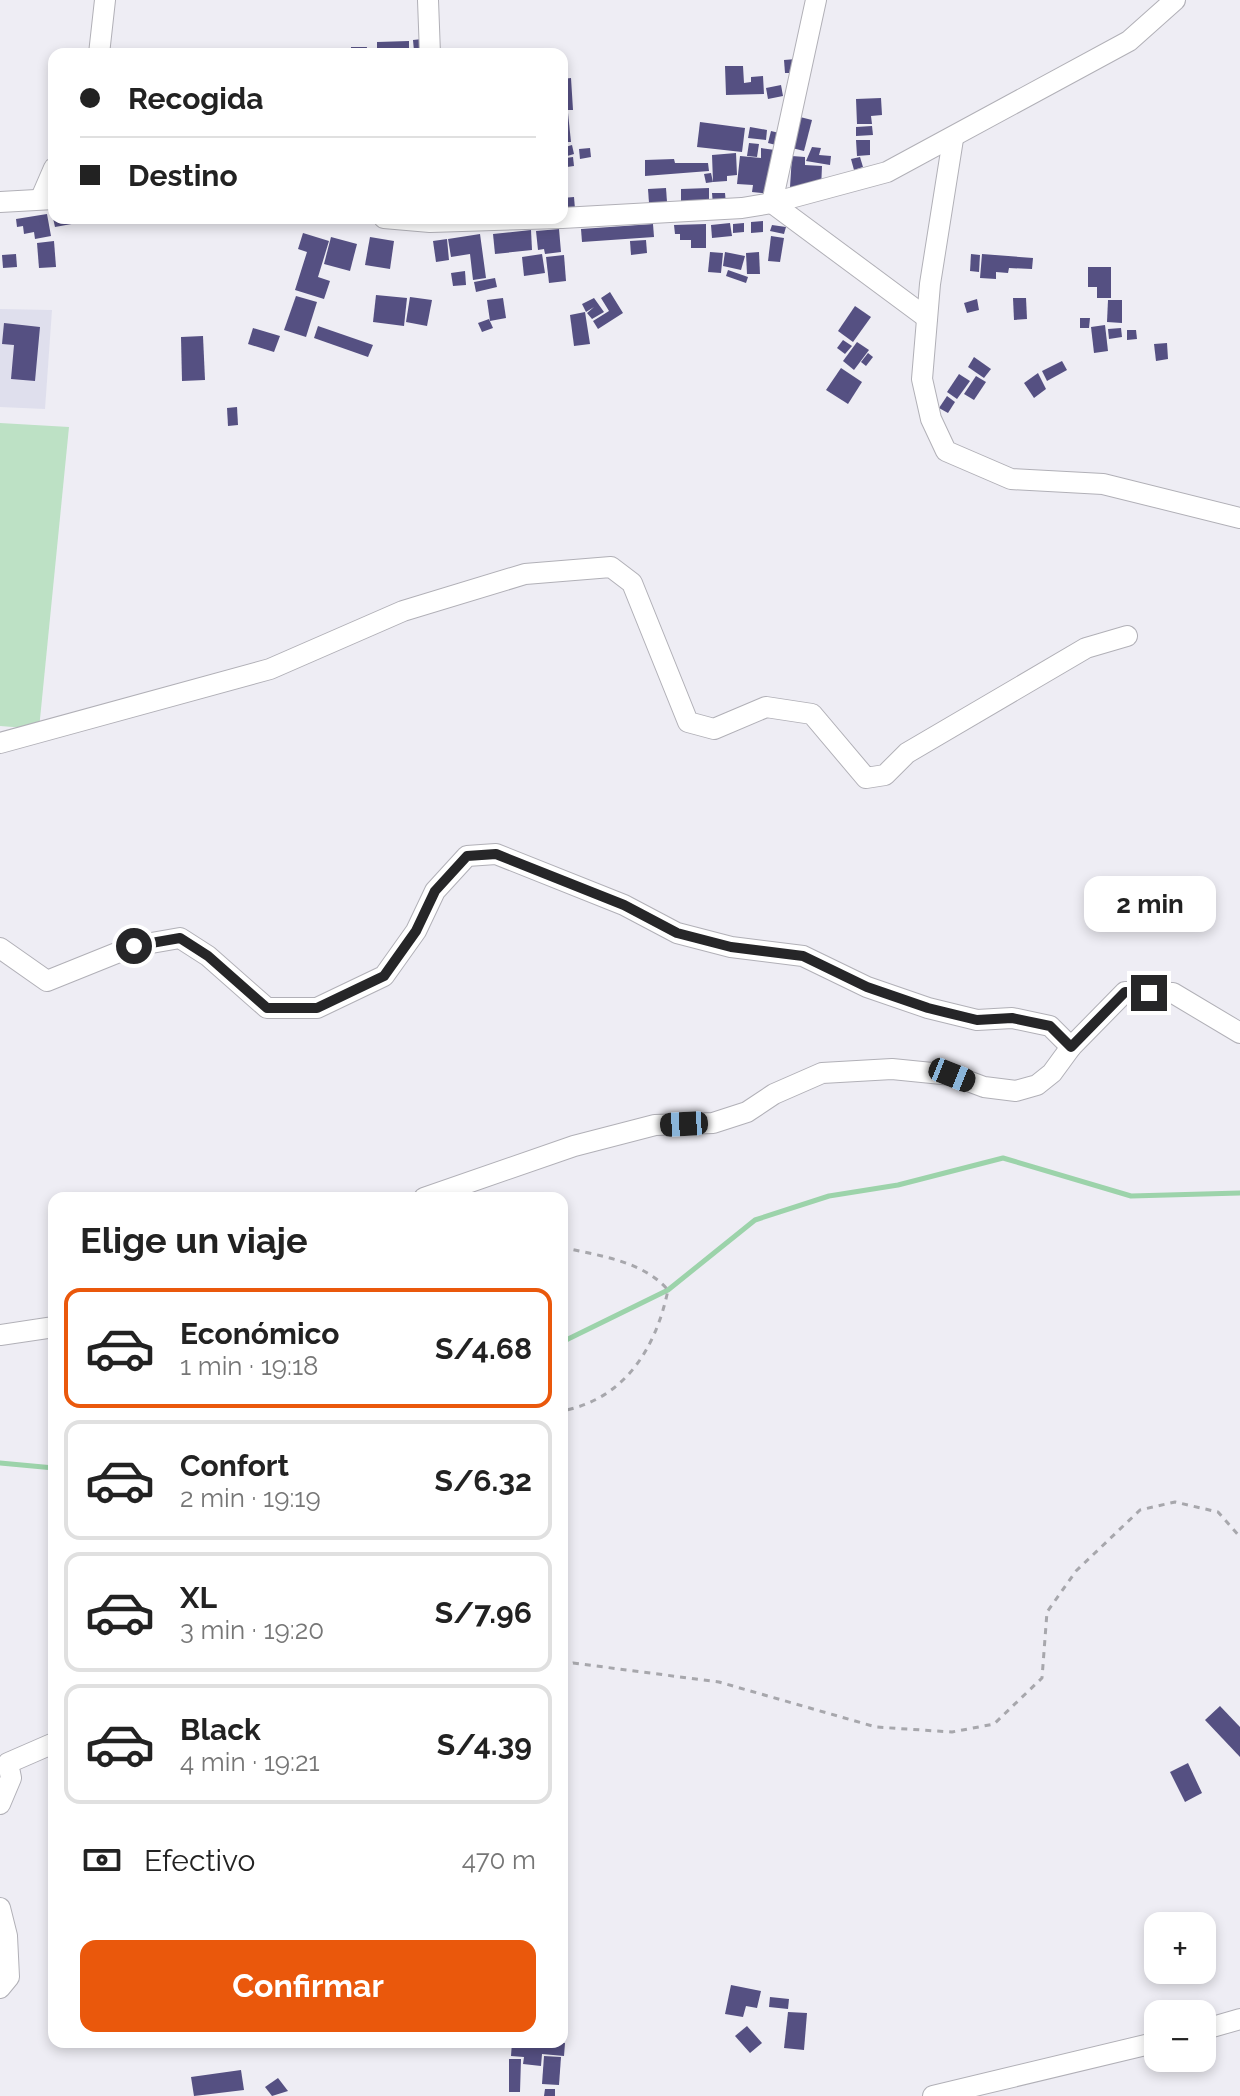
<!DOCTYPE html>
<html lang="es">
<head>
<meta charset="utf-8">
<style>
	:root { --surface:#fff; --page:#f2f2f2; --text:#222; --muted:#767676; --line:#e0e0e0; --accent:#ea580c }
	body { margin:0; font-family:Raleway,sans-serif; background:var(--page); color:var(--text); height:100vh; display:flex; flex-direction:column; font-size:30px; white-space:nowrap }
	* { box-sizing:border-box; margin:0 }
	p { font-size:26px; color:var(--muted) }
	.icon { flex:none; width:44px; height:44px; fill:none; stroke:currentColor; stroke-width:2; stroke-linecap:round; stroke-linejoin:round }
	.map { position:relative; flex:1; overflow:hidden }
	.sheet { position:absolute; left:48px; top:1192px; width:520px; height:856px; display:flex; flex-direction:column; background:var(--surface); border-radius:16px; box-shadow:0 4px 12px #0003 }
	.sheet>* { flex:none }
	.guide { position:absolute; left:48px; top:48px; width:520px; height:176px; border-radius:16px; box-shadow:0 4px 12px #0003; display:grid; align-content:center; height:176px; padding:0 32px; background:var(--surface) }
	.buttons { position:absolute; left:1144px; top:1912px; display:grid; gap:16px }
	.buttons a { display:grid; place-items:center; width:72px; height:72px; border-radius:16px; background:var(--surface); box-shadow:0 4px 12px #0003; font-size:40px }
	.end { position:absolute; width:36px; height:36px; margin:-18px; border:10px solid #262628; background:#fff; box-shadow:0 0 0 4px #fff }
	.from { border-radius:50% }
	.bubble { position:absolute; height:56px; border-radius:16px; background:var(--surface); box-shadow:0 4px 12px #0003; font-size:26px; font-weight:700; line-height:56px; text-align:center }
	.car { position:absolute; width:24px; height:48px; margin:-24px -12px; border-radius:10px; box-shadow:0 0 6px 2px #0007; background:linear-gradient(#222 24%,#8ab4d8 0 40%,#222 0 76%,#8ab4d8 0 86%,#222 0) }
	.guide b { display:flex; align-items:center; gap:28px; height:76px; font-size:30px }
	.guide b+b { border-top:2px solid var(--line) }
	.guide i { width:20px; height:20px; background:var(--text) }
	ul { padding:0; list-style:none }
	li { display:flex; align-items:center; gap:24px; height:120px; margin:0 16px 12px; padding:0 16px; border:4px solid var(--line); border-radius:16px }
	li div { flex:1 }
	li b { display:block; font-size:30px }
	li em { font-style:normal; font-weight:700 }
	li.active { border-color:var(--accent) }
	li>.icon { width:72px; height:72px; stroke-width:1.5 }
	h2 { padding:0 32px; font-size:36px; line-height:96px }
	.pay { display:flex; align-items:center; gap:20px; height:88px; padding:0 32px; font-size:30px }
	.pay p { margin-inline-start:auto }
	.button { display:flex; gap:16px; margin-top:auto; padding:16px 32px }
	.button a { flex:1; height:92px; border-radius:16px; background:var(--accent); color:#fff; font-size:32px; font-weight:700; line-height:92px; text-align:center }
	.map>svg:first-child { display:block }
</style>
</head>
<body>
<div class="map">
<svg width="1240" height="2096" viewBox="0 0 1240 2096">
	<rect width="100%" height="100%" fill="#eeedf4"/>
	<path fill="#dfdfed" d="M0 309 52 310 45 409 0 407Z"/>
	<path fill="#bde1c5" d="M0 423 69 427 39 729 0 726Z"/>
	<g fill="none" stroke-linecap="round" stroke-linejoin="round">
		<g stroke="#9cd3aa" stroke-width="5">
			<path d="M562 1342 668 1290 755 1220 829 1196 898 1185 1003 1158 1131 1196 1240 1193"/>
			<path d="M0 1463 54 1468"/>
		</g>
	</g>
	<g fill="#555082">
		<path d="M422 39 423 50 414 51 413 40Z"/>
		<path d="M409 41V54H377V42Z"/>
		<path d="M351 47H367L366 54H351Z"/>
		<path d="M796 59V73H785L784 60Z"/>
		<path d="M725 66H743L744 83 751 82V77L763 76 764 94 726 95Z"/>
		<path d="M571 78 573 110H565L562 79Z"/>
		<path d="M781 85 783 96 768 99 766 88Z"/>
		<path d="M881 98 882 115 871 116 872 124H857L856 99Z"/>
		<path d="M562 113H568L571 142H562Z"/>
		<path d="M796 116 812 120 804 151 788 147Z"/>
		<path d="M700 122 745 128 742 152 697 147Z"/>
		<path d="M872 126 873 135 856 136V127Z"/>
		<path d="M750 127 767 130 766 140 748 138Z"/>
		<path d="M771 131 779 133 776 145 768 143Z"/>
		<path d="M856 140H870V155L857 156Z"/>
		<path d="M749 143 759 144 757 157 747 156Z"/>
		<path d="M572 145 574 154 564 157 562 148Z"/>
		<path d="M812 147 821 148 819 155 831 156 830 165 806 161Z"/>
		<path d="M590 148 591 157 580 159 579 149Z"/>
		<path d="M761 148 775 150 770 194 752 192 753 185 737 184 740 156 761 158Z"/>
		<path d="M736 153 737 175 727 176V181L713 182 712 155Z"/>
		<path d="M792 156 805 157V165L822 166 821 189 790 187Z"/>
		<path d="M573 157 574 166 567 167 566 158Z"/>
		<path d="M860 157 863 167 854 170 851 159Z"/>
		<path d="M674 159 675 163H708L709 171 645 176V160Z"/>
		<path d="M711 173 713 182 706 183 704 174Z"/>
		<path d="M666 188 667 202 649 203 648 189Z"/>
		<path d="M709 188V202L681 203V189Z"/>
		<path d="M712 193H725L726 204 713 205Z"/>
		<path d="M574 197 575 209 563 210 562 198Z"/>
		<path d="M47 214 51 236 35 239 34 232 24 234 23 226 17 227 16 219Z"/>
		<path d="M53 218H76L77 223 55 227Z"/>
		<path d="M763 221V232L751 233V222Z"/>
		<path d="M730 223 732 236 712 238 711 225Z"/>
		<path d="M744 223V232L733 233V224Z"/>
		<path d="M653 224 654 237 582 242 581 229Z"/>
		<path d="M706 224V248H691V240H680V234H675L674 225Z"/>
		<path d="M772 225 786 227 784 234 770 231Z"/>
		<path d="M559 229 561 252 545 254 544 249 538 250 536 231Z"/>
		<path d="M531 230 532 250 495 254 493 234Z"/>
		<path d="M303 233 329 241 318 277 330 281 324 299 295 290 307 252 298 249Z"/>
		<path d="M480 234 486 278 473 280 470 254 451 257 448 239Z"/>
		<path d="M771 236 784 238 780 262 768 261Z"/>
		<path d="M331 237 357 244 350 271 324 264Z"/>
		<path d="M370 237 394 241 390 269 365 265Z"/>
		<path d="M447 239 449 260 436 262 433 241Z"/>
		<path d="M646 240 647 253 631 255 630 241Z"/>
		<path d="M54 241 56 267 39 268 37 243Z"/>
		<path d="M710 252 723 253 721 273 708 272Z"/>
		<path d="M725 252 745 256 741 270 723 266Z"/>
		<path d="M759 252 760 274H747L746 253Z"/>
		<path d="M16 254 17 267 3 268 2 255Z"/>
		<path d="M542 254 545 273 524 276 522 257Z"/>
		<path d="M971 254 980 255 979 272 970 271Z"/>
		<path d="M982 254 1033 258 1032 269 1009 268 1008 273 996 272V279L980 278Z"/>
		<path d="M564 255 566 281 549 283 546 257Z"/>
		<path d="M1088 267H1111V298H1097V287H1088Z"/>
		<path d="M728 270 748 277 746 283 726 276Z"/>
		<path d="M465 271 466 285 453 286 451 273Z"/>
		<path d="M495 278 497 287 476 292 474 282Z"/>
		<path d="M610 292 623 313 598 329 593 321 609 311 601 298Z"/>
		<path d="M376 295 407 298 404 326 373 322Z"/>
		<path d="M296 296 317 302 306 337 284 330Z"/>
		<path d="M410 297 432 300 427 326 406 322Z"/>
		<path d="M503 298 506 318 490 321 487 300Z"/>
		<path d="M594 298 604 312 592 319 587 313 594 307 586 312 582 304Z"/>
		<path d="M1013 298H1026L1027 319 1014 320Z"/>
		<path d="M977 299 979 310 967 313 964 303Z"/>
		<path d="M1108 300H1122V323L1107 322Z"/>
		<path d="M855 306 871 317 853 342 838 331Z"/>
		<path d="M585 312 590 344 574 346 570 315Z"/>
		<path d="M1080 318H1090L1089 328H1080Z"/>
		<path d="M489 319 493 328 482 332 478 323Z"/>
		<path d="M4 323 40 327 35 381 11 379 14 345 2 344Z"/>
		<path d="M1105 325 1108 351 1094 353 1091 327Z"/>
		<path d="M318 326 373 345 368 357 314 338Z"/>
		<path d="M253 328 280 336 274 352 248 344Z"/>
		<path d="M1121 328 1122 337 1109 339 1108 329Z"/>
		<path d="M1127 330H1136L1137 339 1127 340Z"/>
		<path d="M203 336 205 380 182 381 181 337Z"/>
		<path d="M843 340 852 346 845 354 837 348Z"/>
		<path d="M857 342 869 350 854 370 843 361Z"/>
		<path d="M1167 343 1168 359 1156 361 1154 344Z"/>
		<path d="M868 353 873 357 866 366 861 362Z"/>
		<path d="M974 357 991 369 984 378 968 367Z"/>
		<path d="M1062 361 1067 370 1047 381 1042 371Z"/>
		<path d="M841 368 862 382 848 404 826 390Z"/>
		<path d="M1038 373 1046 389 1034 398 1024 383Z"/>
		<path d="M959 374 970 381 957 399 947 392Z"/>
		<path d="M976 376 986 382 974 400 964 394Z"/>
		<path d="M947 396 955 402 948 413 939 408Z"/>
		<path d="M237 407 238 425 228 426 227 408Z"/>
		<path d="M1220 1706 1240 1727V1757L1205 1720Z"/>
		<path d="M1188 1763 1202 1793 1185 1802 1170 1772Z"/>
		<path d="M731 1985 761 1991 757 2008 746 2006 743 2017 725 2014Z"/>
		<path d="M770 1997 789 1999 788 2009 769 2007Z"/>
		<path d="M788 2012 807 2013 804 2050 784 2048Z"/>
		<path d="M747 2026 762 2043 750 2053 735 2036Z"/>
		<path d="M512 2042 565 2043 564 2056 542 2054 541 2066 523 2064 524 2057 511 2056Z"/>
		<path d="M544 2056 561 2057 559 2085 542 2084Z"/>
		<path d="M509 2059H521L520 2092H509Z"/>
		<path d="M241 2070 244 2090 194 2096 191 2077Z"/>
		<path d="M278 2078 288 2091 272 2096 265 2087Z"/>
		<path d="M545 2089H555V2096H544Z"/>
	</g>
	<g fill="none" stroke-linecap="round" stroke-linejoin="round">
		<g stroke="#b1b0b7" stroke-width="22">
			<g id="minor">
				<path d="M428 0 430 54"/>
				<path d="M816 0 772 203 927 318"/>
				<path d="M99 54 105 0"/>
				<path d="M953 139 930 284 922 379 931 419 946 451 1011 479 1103 484 1240 518"/>
				<path d="M41 198 54 168"/>
				<path d="M0 202 54 199"/>
				<path d="M384 218 430 222 560 218"/>
				<path d="M562 218 742 208 772 203 887 172 1129 41 1175 0"/>
				<path d="M0 743 270 669 403 611 525 574 611 567 632 583 688 722 714 729 766 707 812 714 866 778 885 775 907 753 1086 648 1127 636"/>
				<path d="M0 948 47 981 134 946 180 938 208 956 267 1008H317L384 976 416 931 435 891 467 856 496 854 624 905 677 933 731 947 803 956 867 987 928 1008 977 1020 1012 1018 1050 1026 1071 1047 1052 1073 1037 1085 1016 1091 984 1087 952 1075 892 1069 822 1073 774 1094 747 1112 713 1123 655 1125 574 1146 424 1198"/>
				<path d="M1071 1047 1125 992 1173 993 1240 1033"/>
				<path d="M0 1335 54 1327"/>
				<path d="M0 1804 11 1778 8 1763 54 1743"/>
				<path d="M0 1908 7 1936 9 1977 0 1988"/>
				<path d="M1202 2030 1240 2019"/>
				<path d="M933 2096 1158 2042"/>
			</g>
		</g>
		<g stroke="#a7a7ac" stroke-width="3" stroke-dasharray="6 6" stroke-linecap="butt">
			<path d="M562 1247C598 1256 642 1260 668 1290 656 1348 625 1399 562 1411"/>
			<path d="M562 1668 573 1663 719 1682 876 1727 952 1732 994 1724 1042 1678 1047 1612 1076 1571 1140 1510 1175 1502 1218 1512 1240 1537"/>
		</g>
		<use href="#minor" stroke="#fff" stroke-width="20"/>
	</g>
	<g fill="none" stroke-linecap="round" stroke-linejoin="round">
		<path stroke="#262628" stroke-width="10" d="M134 946 180 938 208 956 267 1008H317L384 976 416 931 435 891 467 856 496 854 624 905 677 933 731 947 803 956 867 987 928 1008 977 1020 1012 1018 1050 1026 1071 1047 1125 992 1149 993"/>
	</g>
</svg>
<div class="buttons">
<a>+</a>
<a>−</a>
</div>
<i class="end from" style="left:134px;top:946px"></i>
<i class="end" style="left:1149px;top:993px"></i>
<div class="bubble" style="left:1084px;top:876px;width:132px">2 min</div>
<i class="car" style="left:952px;top:1075px;rotate:112deg"></i>
<i class="car" style="left:684px;top:1124px;rotate:267deg"></i>
<div class="guide">
<b><i class="from"></i>Recogida</b>
<b><i></i>Destino</b>
</div>
<section class="sheet">
<h2>Elige un viaje</h2>
<ul>
<li class="active"><svg class="icon" aria-label="car" viewBox="0 0 24 24"><path d="M5 17H2v-5l4-1 3-4h7l3 4 3 1v5h-3M9 17h6M6 11h13"/><circle cx="7" cy="17" r="2"/><circle cx="17" cy="17" r="2"/></svg><div><b>Económico</b><p>1 min · 19:18</p></div><em>S/4.68</em></li>
<li><svg class="icon" aria-label="car" viewBox="0 0 24 24"><path d="M5 17H2v-5l4-1 3-4h7l3 4 3 1v5h-3M9 17h6M6 11h13"/><circle cx="7" cy="17" r="2"/><circle cx="17" cy="17" r="2"/></svg><div><b>Confort</b><p>2 min · 19:19</p></div><em>S/6.32</em></li>
<li><svg class="icon" aria-label="car" viewBox="0 0 24 24"><path d="M5 17H2v-5l4-1 3-4h7l3 4 3 1v5h-3M9 17h6M6 11h13"/><circle cx="7" cy="17" r="2"/><circle cx="17" cy="17" r="2"/></svg><div><b>XL</b><p>3 min · 19:20</p></div><em>S/7.96</em></li>
<li><svg class="icon" aria-label="car" viewBox="0 0 24 24"><path d="M5 17H2v-5l4-1 3-4h7l3 4 3 1v5h-3M9 17h6M6 11h13"/><circle cx="7" cy="17" r="2"/><circle cx="17" cy="17" r="2"/></svg><div><b>Black</b><p>4 min · 19:21</p></div><em>S/4.39</em></li>
</ul>
<div class="pay"><svg class="icon" aria-label="cash" viewBox="0 0 24 24"><path d="M3 7h18v10H3z"/><circle cx="12" cy="12" r="2"/></svg>Efectivo<p>470 m</p></div>
<div class="button"><a>Confirmar</a></div>
</section>
</div>
</body>
</html>
